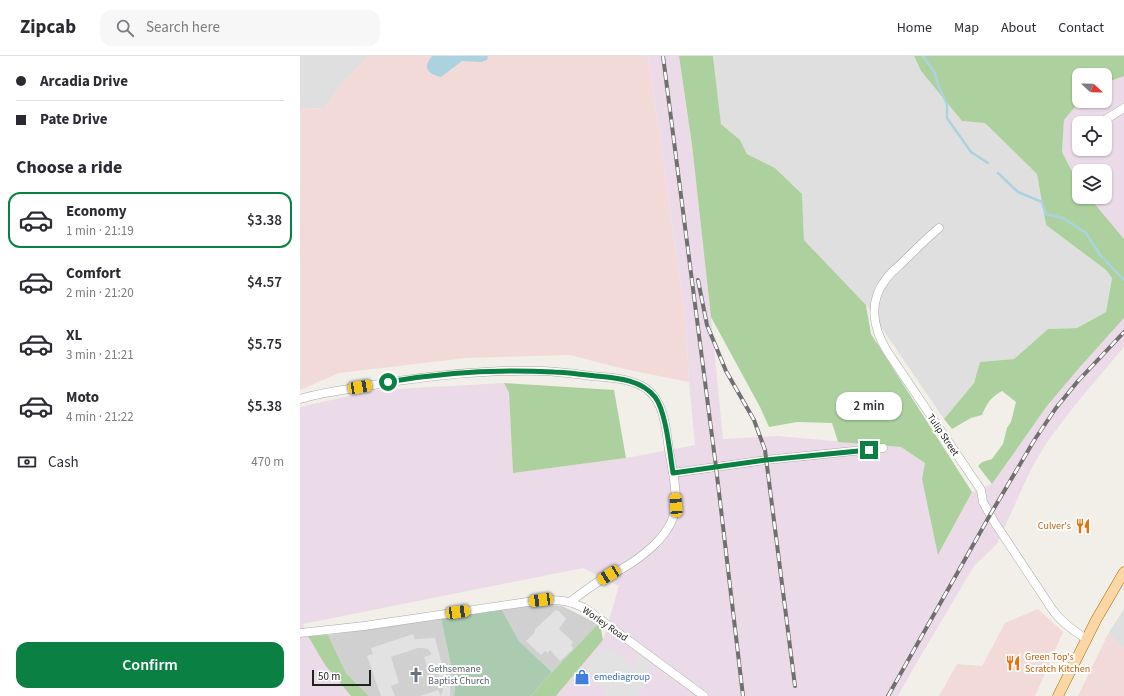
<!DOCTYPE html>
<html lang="en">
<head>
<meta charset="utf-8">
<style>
	:root { --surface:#fff; --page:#f7f7f7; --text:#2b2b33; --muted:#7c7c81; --line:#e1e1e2; --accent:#0b8043 }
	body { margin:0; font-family:"Source Sans 3",sans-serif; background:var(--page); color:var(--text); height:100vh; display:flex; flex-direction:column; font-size:15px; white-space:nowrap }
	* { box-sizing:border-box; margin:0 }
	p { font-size:13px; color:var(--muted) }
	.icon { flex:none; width:22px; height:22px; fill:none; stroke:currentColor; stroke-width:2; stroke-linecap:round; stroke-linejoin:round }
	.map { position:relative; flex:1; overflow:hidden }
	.drawer { display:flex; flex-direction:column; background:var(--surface); width:300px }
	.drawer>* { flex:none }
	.top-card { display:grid; align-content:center; height:88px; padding:0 16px; background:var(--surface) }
	.needle { width:26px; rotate:112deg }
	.buttons { position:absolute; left:772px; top:12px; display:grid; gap:8px }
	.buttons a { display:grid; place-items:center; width:40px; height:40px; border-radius:8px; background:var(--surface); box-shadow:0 1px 3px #0004; font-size:20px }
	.scale { position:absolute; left:12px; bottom:10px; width:59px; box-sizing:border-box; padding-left:4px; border:2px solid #222; border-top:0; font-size:11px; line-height:14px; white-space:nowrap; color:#222; -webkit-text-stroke:3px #fff; paint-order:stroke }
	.end { position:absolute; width:18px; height:18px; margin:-9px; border:5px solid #0b8043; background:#fff; box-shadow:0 0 0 2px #fff }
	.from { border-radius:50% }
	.bubble { position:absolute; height:28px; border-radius:12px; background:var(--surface); box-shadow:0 1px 3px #0004; font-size:13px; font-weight:600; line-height:28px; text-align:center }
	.car { position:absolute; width:12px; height:24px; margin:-12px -6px; border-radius:5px; box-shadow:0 0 3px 1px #0007; background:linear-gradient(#f5c518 24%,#345 0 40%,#f5c518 0 76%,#345 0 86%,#f5c518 0) }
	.top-card b { display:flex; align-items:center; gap:14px; height:38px; font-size:15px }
	.top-card b+b { border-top:1px solid var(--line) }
	.top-card i { width:10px; height:10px; background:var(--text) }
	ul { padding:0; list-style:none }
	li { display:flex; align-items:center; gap:12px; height:56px; margin:0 8px 6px; padding:0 8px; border:2px solid transparent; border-radius:12px }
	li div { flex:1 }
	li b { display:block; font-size:15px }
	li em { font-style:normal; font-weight:600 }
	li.on { border-color:var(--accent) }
	li>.icon { width:36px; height:36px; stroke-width:1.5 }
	h2 { padding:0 16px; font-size:18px; line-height:48px }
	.pay { display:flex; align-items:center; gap:10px; height:44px; padding:0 16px; font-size:15px }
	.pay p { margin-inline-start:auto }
	.button { display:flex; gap:8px; margin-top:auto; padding:8px 16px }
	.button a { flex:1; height:46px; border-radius:12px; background:var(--accent); color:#fff; font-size:16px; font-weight:600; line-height:46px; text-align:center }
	header { display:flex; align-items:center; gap:24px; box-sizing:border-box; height:56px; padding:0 20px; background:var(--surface); border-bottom:1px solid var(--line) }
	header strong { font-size:19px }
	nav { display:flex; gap:22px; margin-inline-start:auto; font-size:14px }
	.search { width:280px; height:36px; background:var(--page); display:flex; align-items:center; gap:10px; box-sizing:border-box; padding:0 14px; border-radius:12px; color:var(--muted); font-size:15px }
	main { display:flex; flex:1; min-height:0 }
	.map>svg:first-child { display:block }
</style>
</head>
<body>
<header>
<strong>Zipcab</strong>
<div class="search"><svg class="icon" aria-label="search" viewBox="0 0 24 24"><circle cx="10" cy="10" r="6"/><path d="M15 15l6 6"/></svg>Search here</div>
<nav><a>Home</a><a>Map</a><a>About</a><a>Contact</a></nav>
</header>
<main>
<section class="drawer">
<div class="top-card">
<b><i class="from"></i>Arcadia Drive</b>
<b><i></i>Pate Drive</b>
</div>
<h2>Choose a ride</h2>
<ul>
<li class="on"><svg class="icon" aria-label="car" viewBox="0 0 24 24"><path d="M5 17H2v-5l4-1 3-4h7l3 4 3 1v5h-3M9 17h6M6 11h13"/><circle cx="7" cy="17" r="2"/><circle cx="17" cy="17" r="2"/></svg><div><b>Economy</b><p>1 min · 21:19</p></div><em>$3.38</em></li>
<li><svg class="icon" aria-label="car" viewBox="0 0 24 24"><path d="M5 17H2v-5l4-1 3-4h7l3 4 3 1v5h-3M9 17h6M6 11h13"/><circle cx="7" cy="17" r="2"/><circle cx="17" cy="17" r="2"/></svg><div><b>Comfort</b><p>2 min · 21:20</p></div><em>$4.57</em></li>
<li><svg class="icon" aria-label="car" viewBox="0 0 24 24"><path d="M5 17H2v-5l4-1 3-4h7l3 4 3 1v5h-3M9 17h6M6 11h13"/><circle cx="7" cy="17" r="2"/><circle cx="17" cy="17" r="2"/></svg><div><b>XL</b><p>3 min · 21:21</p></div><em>$5.75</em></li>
<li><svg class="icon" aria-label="car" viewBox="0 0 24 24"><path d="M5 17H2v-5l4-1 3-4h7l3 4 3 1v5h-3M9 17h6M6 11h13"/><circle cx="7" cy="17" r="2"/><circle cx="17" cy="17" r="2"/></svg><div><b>Moto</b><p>4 min · 21:22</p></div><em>$5.38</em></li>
</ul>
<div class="pay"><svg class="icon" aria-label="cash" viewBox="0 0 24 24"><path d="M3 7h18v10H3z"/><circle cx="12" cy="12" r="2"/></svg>Cash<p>470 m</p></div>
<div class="button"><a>Confirm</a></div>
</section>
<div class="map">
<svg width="824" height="640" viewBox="0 0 824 640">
	<rect width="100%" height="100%" fill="#f2efe9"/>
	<g fill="#e0dfdf">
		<path d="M0 0H68L36 35 25 52 0 53Z"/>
		<path d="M413 0H614L621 15 662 65 685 66 737 118 746 169 806 214 812 222 806 256 777 272 748 273 714 303 681 306 674 327 644 363 566 249 504 184 502 138 475 112 447 98 440 84 421 68Z"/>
		<path d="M824 553V592L808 578Z"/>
	</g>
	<g fill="#f2dad9">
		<path d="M68 0H348L366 122 386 270 389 326 324 313 270 299 166 302 39 317 0 334V53L25 52 36 35Z"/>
		<path d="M738 553 763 576 735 640H639L657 608 682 610 705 567Z"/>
		<path d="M808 578 824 592V640H778Z"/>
	</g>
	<g fill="#ebdbe8" fill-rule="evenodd">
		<path d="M348 0H379L392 89 411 261 423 383 478 380 601 391 626 407 622 423 639 498 672 436 692 428 747 350 780 311 824 262V291L775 349 747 386 731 413 697 488 674 510 613 613 598 640H256L303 584 319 530 283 512 3 568 8 580 25 609 51 640H0V351L76 334 204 327 209 337 213 417 326 402 395 389 389 326 386 270 366 122Z"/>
		<path d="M824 20V183L789 141H805V115H779V129L762 96 764 64 780 45H805V27ZM779 67H805V93H779Z"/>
	</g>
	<g fill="#d0d0d0">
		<path d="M246 548 262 550 298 568 252 616 219 585 202 554Z"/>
		<path d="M141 563 155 628 154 640H69L46 617 28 579Z"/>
	</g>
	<g fill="#add19e">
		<path d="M379 0H413L421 68 440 84 447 98 475 112 502 138 504 184 566 249 571 278 672 436 638 499 622 423 625 407 601 391 538 386 532 367 497 366 469 371 460 351 411 261 392 89Z"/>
		<path d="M614 0H824V20L805 27V19H779L780 45 764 64 762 96 779 129V141H789L824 183V262L780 311 747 350 692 428 678 410 682 406 692 403 703 388 707 372 711 366 716 346 702 335C690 342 688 346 682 359L671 362 652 373 644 363 674 327 680 306 714 303 748 273 777 272 806 256 812 222 806 214 746 169 737 118 685 67 662 65 621 15Z"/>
		<path d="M204 327 314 334 326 402 213 417 209 337Z"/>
		<path d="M298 568 301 573 303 584 256 640H231L252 616Z"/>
		<path d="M28 579 46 617 69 640H51L25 609 8 580Z"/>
	</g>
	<path fill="#aacbaf" d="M202 554 219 585 252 616 231 640H154L155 628 141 563Z"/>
	<g fill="#e2e2e2">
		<path d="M256 554 259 555 266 563 259 573 273 586 271 589 273 592 272 594 260 605 250 594 248 597 245 595 241 599 226 585 235 576V573Z"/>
		<path d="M113 578 115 583H117L135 582 142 609 150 631V640H120L138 634 141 640 143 634 137 615 130 618 124 601 131 599V597L128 593 123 592H118L91 601 99 627 91 630 95 640H81L67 600 73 598 71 592Z"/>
		<path d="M306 592 310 593 327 606V608L332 612 334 613 338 606 337 599 333 594 352 608 350 611 340 639 339 637 337 638 336 640H302L308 634 285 612 300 594Z"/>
	</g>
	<path fill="#aad3df" d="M132 0H188L187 4 181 6 162 5 141 21C128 18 122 12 132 0Z"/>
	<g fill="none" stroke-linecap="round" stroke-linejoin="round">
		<g stroke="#aad3df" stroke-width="2.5">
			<path d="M623 0 635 17 638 29 647 48V62L671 96 688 107"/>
			<path d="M698 117 718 136 742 146 746 158 763 162 786 177 800 199 824 224"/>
		</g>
		<g stroke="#a9a9a9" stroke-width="9">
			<g id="minor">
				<path d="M800 67 824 52"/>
				<path d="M639 172C627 182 616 193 605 204 599 210 591 216 586 223 568 246 573 272 587 295L681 434 683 446 693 464 752 553C761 566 773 574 786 583"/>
				<path d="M0 343C22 336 45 334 67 330 112 322 156 317 201 315 219 315 238 314 257 316 268 317 280 318 291 320 310 322 333 322 348 334 365 348 366 374 369 394 372 411 378 437 375 453 372 479 341 502 320 514 316 516 312 517 309 519 295 527 283 536 270 546"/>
				<path d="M373 417 466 404 583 392"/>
				<path d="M0 577 64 570 241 544C260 544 269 544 286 553L404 640"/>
			</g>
		</g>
		<g stroke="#a06b00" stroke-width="11">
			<path id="major" d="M758 640 796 564 824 516"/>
		</g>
		<use href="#minor" stroke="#fff" stroke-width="8"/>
		<use href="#major" stroke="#fcd6a4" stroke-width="10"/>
		<g stroke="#707070" stroke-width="4">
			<g id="rail">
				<path d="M363 0 416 411 443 640"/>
				<path d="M398 224 407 269 426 315 454 364 465 394 495 630"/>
				<path d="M588 640 690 459 735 383 756 352 778 325 824 276"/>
			</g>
		</g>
		<use href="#rail" stroke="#fff" stroke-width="2.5" stroke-dasharray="8" stroke-linecap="butt"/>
	</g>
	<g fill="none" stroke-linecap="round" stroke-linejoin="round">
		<path stroke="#0b8043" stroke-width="5" d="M88 326C143 316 199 313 254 316 265 316 276 318 287 319 310 322 339 321 355 341 366 355 370 398 373 417L466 404 569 394"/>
	</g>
	<defs>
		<g id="restaurant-bare" transform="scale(1.2)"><path d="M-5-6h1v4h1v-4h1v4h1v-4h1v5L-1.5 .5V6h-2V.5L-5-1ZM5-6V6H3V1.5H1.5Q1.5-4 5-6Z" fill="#e8710a" stroke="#fff" stroke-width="2.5" paint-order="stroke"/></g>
		<g id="church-bare" transform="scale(1.2)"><path d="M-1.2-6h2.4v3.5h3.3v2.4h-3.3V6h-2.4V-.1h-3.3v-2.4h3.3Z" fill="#6b7280" stroke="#fff" stroke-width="2.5" paint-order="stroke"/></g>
		<g id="shop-bare" transform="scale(1.2)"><path d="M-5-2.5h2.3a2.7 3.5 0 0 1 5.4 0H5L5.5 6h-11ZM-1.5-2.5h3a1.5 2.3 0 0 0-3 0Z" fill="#3f7fe0" stroke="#fff" stroke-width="2.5" paint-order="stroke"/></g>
	</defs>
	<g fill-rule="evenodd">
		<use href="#restaurant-bare" x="783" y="470"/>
		<use href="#restaurant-bare" x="713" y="607"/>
		<use href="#church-bare" x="116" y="619"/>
		<use href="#shop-bare" x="282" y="621"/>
	</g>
	<g text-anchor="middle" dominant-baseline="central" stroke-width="4" stroke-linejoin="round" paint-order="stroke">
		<g font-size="10" fill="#222" stroke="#fff">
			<text transform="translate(643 379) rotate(56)">Tulip Street</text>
			<text transform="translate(305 568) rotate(35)">Worley Road</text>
		</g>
		<g font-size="10" fill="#c56008" stroke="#fff" text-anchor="end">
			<text x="771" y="470">Culver's</text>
			<text x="725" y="601" text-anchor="start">Green Top's<tspan x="725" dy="12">Scratch Kitchen</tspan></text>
		</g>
		<g font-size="10" fill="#5b616d" stroke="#fff" text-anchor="start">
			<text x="128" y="613">Gethsemane<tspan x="128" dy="12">Baptist Church</tspan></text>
		</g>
		<g font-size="10" fill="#366cbe" stroke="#fff" text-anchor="start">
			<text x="294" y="621">emediagroup</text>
		</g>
	</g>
</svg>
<div class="buttons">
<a><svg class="needle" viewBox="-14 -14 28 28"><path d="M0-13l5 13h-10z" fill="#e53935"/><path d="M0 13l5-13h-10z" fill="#7c7c81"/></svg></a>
<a><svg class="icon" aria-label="locate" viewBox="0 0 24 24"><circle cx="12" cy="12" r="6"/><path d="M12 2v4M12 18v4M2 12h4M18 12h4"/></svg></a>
<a><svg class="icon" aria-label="layers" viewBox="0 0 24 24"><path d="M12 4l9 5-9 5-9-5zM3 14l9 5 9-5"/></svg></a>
</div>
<div class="scale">50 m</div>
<i class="end from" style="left:88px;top:326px"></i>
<i class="end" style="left:569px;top:394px"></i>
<div class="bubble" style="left:536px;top:336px;width:66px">2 min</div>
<i class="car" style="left:60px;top:331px;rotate:80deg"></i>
<i class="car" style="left:376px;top:449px;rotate:356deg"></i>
<i class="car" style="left:309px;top:519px;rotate:238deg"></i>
<i class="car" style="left:241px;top:544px;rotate:262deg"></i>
<i class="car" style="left:158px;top:556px;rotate:82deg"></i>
</div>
</main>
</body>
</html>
